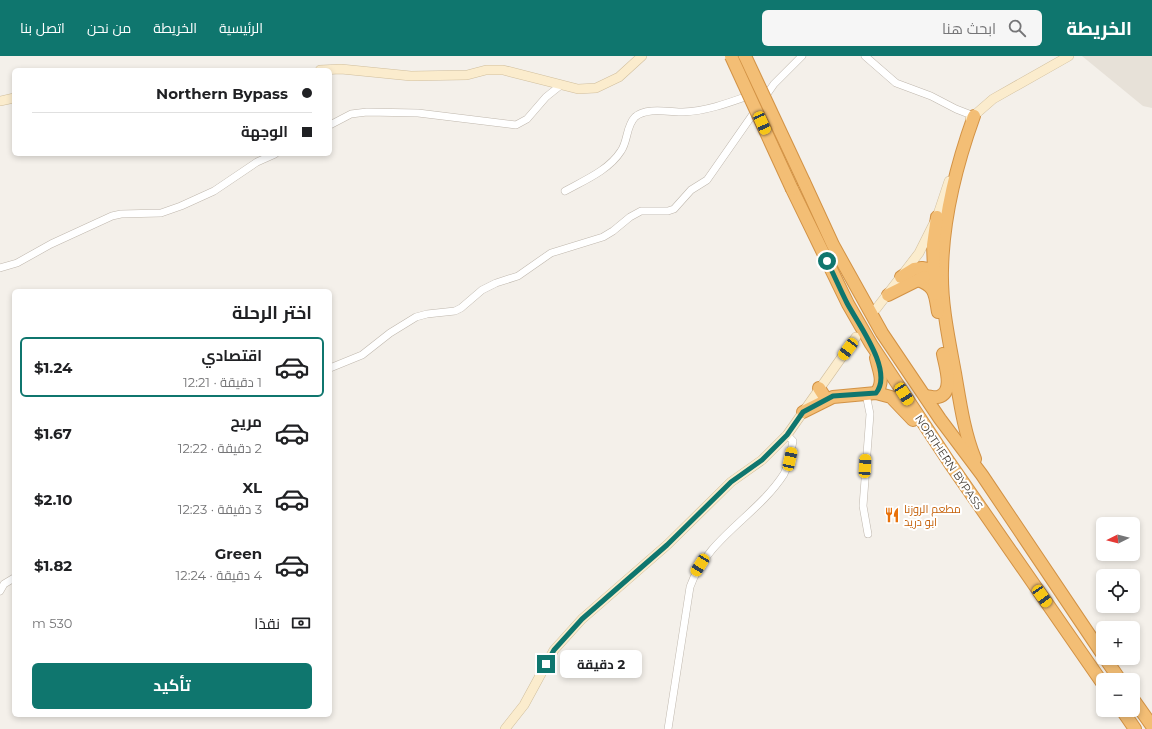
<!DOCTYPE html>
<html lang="ar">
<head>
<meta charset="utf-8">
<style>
	:root { --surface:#fff; --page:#f6f6f6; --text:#202124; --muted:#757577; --line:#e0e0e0; --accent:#0f766e }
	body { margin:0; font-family:Montserrat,Cairo,sans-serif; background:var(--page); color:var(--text); direction:rtl; height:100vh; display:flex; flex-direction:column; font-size:15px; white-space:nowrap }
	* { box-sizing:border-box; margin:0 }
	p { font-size:13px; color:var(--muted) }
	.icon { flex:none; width:22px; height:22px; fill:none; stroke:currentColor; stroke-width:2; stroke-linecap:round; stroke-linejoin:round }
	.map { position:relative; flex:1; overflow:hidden; direction:ltr }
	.side { position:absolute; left:12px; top:233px; width:320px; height:428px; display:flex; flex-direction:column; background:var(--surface); border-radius:6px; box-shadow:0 2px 6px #0003; direction:rtl }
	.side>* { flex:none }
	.guide { position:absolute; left:12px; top:12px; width:320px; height:88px; border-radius:6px; box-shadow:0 2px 6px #0003; direction:rtl; display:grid; align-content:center; height:88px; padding:0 20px; background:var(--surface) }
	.needle { width:26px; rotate:264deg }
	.tools { position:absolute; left:1096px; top:461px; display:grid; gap:8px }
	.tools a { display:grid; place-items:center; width:44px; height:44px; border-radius:6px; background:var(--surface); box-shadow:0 2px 6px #0003; font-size:20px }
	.end { position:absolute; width:18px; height:18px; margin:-9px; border:5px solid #0f766e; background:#fff; box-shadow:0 0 0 2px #fff }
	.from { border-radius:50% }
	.bubble { position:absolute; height:28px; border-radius:6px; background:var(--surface); box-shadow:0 2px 6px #0003; font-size:13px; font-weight:700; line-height:28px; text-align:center; direction:rtl }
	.car { position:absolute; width:12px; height:24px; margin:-12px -6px; border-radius:5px; box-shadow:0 0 3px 1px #0007; background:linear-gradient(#f5c518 24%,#345 0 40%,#f5c518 0 76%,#345 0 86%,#f5c518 0) }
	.guide b { display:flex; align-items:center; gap:14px; height:38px; font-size:15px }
	.guide b+b { border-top:1px solid var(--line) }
	.guide i { width:10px; height:10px; background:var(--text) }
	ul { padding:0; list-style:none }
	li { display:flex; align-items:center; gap:12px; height:60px; margin:0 8px 6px; padding:0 12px; border:2px solid transparent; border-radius:6px }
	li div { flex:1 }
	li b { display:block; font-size:15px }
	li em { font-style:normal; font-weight:700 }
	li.current { border-color:var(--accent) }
	li>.icon { width:36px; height:36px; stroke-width:1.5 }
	h2 { padding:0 20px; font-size:18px; line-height:48px }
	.pay { display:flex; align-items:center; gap:10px; height:44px; padding:0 20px; font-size:15px }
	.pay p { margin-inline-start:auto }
	.cta { display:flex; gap:8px; margin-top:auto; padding:8px 20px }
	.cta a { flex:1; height:46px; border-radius:6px; background:var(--accent); color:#fff; font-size:16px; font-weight:700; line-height:46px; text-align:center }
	header { display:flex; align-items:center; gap:24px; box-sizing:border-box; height:56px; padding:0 20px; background:var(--accent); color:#fff }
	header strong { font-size:19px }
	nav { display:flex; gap:22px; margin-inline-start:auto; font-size:14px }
	.search { width:280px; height:36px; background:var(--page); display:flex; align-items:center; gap:10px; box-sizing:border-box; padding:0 14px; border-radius:6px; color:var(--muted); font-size:15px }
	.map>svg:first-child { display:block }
</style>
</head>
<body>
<header>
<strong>الخريطة</strong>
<div class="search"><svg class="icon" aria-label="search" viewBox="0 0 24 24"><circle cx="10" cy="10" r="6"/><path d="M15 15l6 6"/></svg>ابحث هنا</div>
<nav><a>الرئيسية</a><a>الخريطة</a><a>من نحن</a><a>اتصل بنا</a></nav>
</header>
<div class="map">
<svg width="1152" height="673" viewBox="0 0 1152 673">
	<rect width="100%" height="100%" fill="#f4f0ea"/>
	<path fill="#e7e1d8" d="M1082 0H1152V52L1143 50Z"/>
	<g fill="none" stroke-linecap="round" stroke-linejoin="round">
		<g stroke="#bfb7ad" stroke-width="8">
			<g id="street">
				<path d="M865 0 896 27 931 40 956 53 974 60"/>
				<path d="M330 69 351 58 367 56 418 57 516 69 527 63 546 41 561 29"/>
				<path d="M565 135C585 124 609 114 621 95 628 85 626 70 635 61 646 51 669 56 683 56 711 55 738 43 765 34"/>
				<path d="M0 212 17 207 51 188 112 160 121 158 161 157 181 150 214 135 257 106 275 98"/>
				<path d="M330 312 362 299 390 277 416 261 427 258 455 255 461 252 482 234 496 227 518 220 551 197 603 181 613 175 630 161 641 155H668L674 153 691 134 707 124 774 28 802 0"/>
				<path d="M866 338 870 358 863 450 868 478"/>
				<path d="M0 535 4 528 14 522"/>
				<path d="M668 673 690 531C707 482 757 460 784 418 789 408 791 396 793 385L787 379"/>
			</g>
		</g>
		<g stroke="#d0be9d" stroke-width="10">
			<g id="secondary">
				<path d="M320 14 341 13 411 20 467 19 486 14H503L578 33 596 32 619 21 642 0"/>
				<path d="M0 45 14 42"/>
				<path d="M970 63 993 43 1069 0"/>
				<path d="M876 253 919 197 937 161 949 125"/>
				<path d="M505 673 524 649 554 594 582 563 667 489 731 426 762 404 787 379 856 281"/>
			</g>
		</g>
		<g stroke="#d29245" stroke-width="14">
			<g id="highway">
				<path d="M974 60C956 110 943 161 942 214 941 248 949 284 955 317 960 346 964 376 975 403"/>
				<path d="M804 126 833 189 882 277 940 363 982 419 1103 599"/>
				<path d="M792 133 848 248 871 288 949 406 1103 628"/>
				<path d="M901 221 914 213 922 212 939 215"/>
				<path d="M918 224C936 230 935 239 938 256"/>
				<path d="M935 238 933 189 937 161"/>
				<path d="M888 239 924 221"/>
				<path d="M876 302C879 315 885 326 876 337"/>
				<path d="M819 332 826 343"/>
				<path d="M925 340C929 340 934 342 938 341 955 337 945 309 943 298"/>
				<path d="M803 356 833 341 876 337 891 341 913 364"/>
				<path d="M1105 602 1120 624"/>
				<path d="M1133 643 1152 670"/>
				<path d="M1122 654 1135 673"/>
			</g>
		</g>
		<use href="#street" stroke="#fff" stroke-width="7"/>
		<use href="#secondary" stroke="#fbeccd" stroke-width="9"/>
		<use href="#highway" stroke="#f3be75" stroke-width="12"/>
		<g stroke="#d29245" stroke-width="14" stroke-linecap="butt">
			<g id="highway-bridge">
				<path d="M731 0 792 133"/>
				<path d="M745 0 804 126"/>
			</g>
		</g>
		<use href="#highway-bridge" stroke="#f3be75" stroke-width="12"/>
	</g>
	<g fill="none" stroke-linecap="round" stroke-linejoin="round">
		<path stroke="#0f766e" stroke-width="5" d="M546 608 554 594 582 563 667 489 731 426 762 404 787 379 803 356 833 340 876 337C894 315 858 268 847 247 840 233 834 219 827 205"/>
	</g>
	<defs>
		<g id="restaurant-bare" transform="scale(1.2)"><path d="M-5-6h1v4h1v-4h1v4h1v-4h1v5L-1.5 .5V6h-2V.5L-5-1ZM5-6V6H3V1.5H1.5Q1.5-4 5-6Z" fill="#e8710a" stroke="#fff" stroke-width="2.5" paint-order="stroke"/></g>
	</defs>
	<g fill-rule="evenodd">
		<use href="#restaurant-bare" x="892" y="459"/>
	</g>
	<g text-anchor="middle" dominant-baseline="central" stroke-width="4" stroke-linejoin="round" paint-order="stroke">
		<g font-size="11" fill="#474038" stroke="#fff">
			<text transform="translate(949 406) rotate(56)">NORTHERN BYPASS</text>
		</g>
		<g font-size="11" fill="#c56008" stroke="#fff" text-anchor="start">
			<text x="904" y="453">مطعم الروزنا<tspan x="904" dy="13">ابو دريد</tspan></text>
		</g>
	</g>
</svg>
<div class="tools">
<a><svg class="needle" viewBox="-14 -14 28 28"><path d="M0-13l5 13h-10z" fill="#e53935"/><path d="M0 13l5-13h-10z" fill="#757577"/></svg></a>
<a><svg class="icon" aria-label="locate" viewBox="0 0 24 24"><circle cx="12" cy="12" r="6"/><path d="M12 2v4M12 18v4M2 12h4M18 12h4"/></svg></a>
<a>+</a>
<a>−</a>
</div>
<i class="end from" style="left:827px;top:205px"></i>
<i class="end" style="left:546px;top:608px"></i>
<div class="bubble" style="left:560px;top:594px;width:82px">2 دقيقة</div>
<i class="car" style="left:762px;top:67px;rotate:156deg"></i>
<i class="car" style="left:848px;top:293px;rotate:217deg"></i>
<i class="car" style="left:904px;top:338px;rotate:147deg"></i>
<i class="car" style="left:790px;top:403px;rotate:12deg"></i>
<i class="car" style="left:865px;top:410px;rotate:3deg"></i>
<i class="car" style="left:700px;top:509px;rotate:212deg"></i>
<i class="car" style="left:1042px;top:540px;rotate:145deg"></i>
<div class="guide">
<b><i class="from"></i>Northern Bypass</b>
<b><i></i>الوجهة</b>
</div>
<section class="side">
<h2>اختر الرحلة</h2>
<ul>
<li class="current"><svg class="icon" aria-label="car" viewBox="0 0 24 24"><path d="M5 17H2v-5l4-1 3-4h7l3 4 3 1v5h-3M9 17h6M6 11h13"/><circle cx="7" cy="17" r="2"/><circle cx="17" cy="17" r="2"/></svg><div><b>اقتصادي</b><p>1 دقيقة · 12:21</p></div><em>$1.24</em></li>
<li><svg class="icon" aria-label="car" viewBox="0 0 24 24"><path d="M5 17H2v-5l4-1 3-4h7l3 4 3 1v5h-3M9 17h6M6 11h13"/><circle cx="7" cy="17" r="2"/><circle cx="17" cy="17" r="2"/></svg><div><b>مريح</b><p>2 دقيقة · 12:22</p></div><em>$1.67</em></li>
<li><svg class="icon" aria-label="car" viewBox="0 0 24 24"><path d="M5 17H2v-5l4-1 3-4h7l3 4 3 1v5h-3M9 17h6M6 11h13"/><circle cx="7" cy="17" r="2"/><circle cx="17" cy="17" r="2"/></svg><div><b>XL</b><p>3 دقيقة · 12:23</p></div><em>$2.10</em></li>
<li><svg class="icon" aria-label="car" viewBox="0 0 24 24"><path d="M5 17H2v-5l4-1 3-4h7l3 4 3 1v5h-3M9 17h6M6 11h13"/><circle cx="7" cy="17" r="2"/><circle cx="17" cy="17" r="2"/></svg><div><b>Green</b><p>4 دقيقة · 12:24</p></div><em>$1.82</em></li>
</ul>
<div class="pay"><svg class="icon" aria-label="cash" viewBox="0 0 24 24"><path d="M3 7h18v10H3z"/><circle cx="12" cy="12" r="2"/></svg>نقدًا<p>530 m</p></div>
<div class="cta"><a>تأكيد</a></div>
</section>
</div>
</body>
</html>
